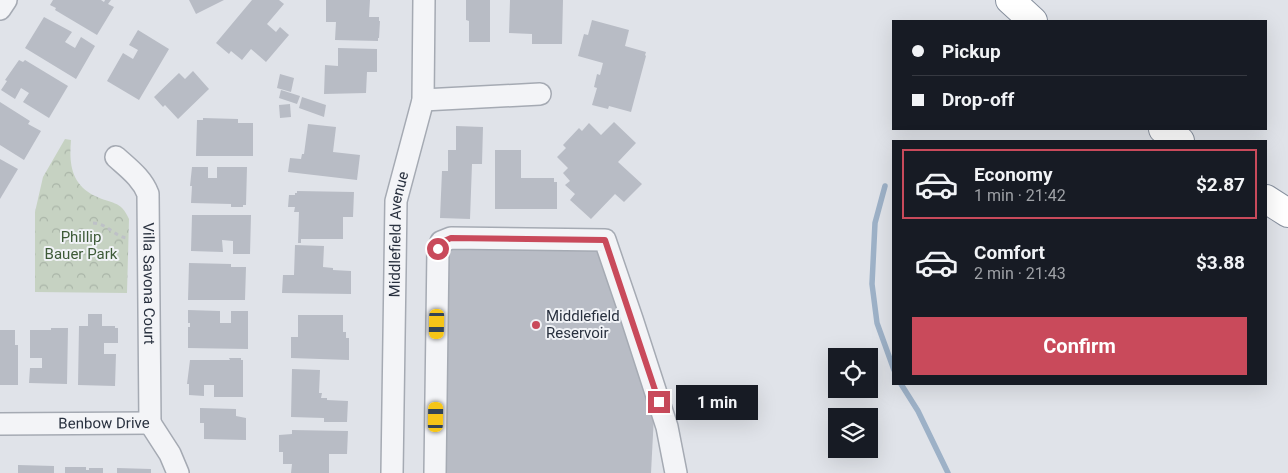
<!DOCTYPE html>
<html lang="en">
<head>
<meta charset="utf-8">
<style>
	:root { --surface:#171b24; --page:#242831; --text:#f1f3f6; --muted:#9ea1a6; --line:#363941; --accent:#c94a5b }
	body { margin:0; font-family:Roboto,sans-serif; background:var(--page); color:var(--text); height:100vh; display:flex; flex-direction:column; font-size:19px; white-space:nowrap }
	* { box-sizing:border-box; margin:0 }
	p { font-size:16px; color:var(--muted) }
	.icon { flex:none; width:28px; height:28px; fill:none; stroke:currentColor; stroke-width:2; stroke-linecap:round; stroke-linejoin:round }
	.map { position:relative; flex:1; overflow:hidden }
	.drawer { position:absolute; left:892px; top:140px; width:375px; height:245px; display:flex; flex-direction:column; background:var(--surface); border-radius:0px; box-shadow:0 5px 20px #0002 }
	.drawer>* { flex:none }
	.guide { position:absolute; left:892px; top:20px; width:375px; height:110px; border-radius:0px; box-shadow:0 5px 20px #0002; display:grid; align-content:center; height:110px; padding:0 20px; background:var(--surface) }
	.buttons { position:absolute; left:828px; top:348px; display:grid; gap:10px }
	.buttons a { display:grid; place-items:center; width:50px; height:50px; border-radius:0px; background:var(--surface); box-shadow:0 5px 20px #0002; font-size:25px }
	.end { position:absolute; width:22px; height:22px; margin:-11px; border:6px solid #c94a5b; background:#fff; box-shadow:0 0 0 2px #fff }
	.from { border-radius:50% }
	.bubble { position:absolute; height:35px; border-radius:0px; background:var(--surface); box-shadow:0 5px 20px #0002; font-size:16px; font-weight:700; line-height:35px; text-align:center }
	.car { position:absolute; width:15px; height:30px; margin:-15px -8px; border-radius:6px; box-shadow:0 0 4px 1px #0007; background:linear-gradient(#f5c518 24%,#345 0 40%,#f5c518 0 76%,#345 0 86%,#f5c518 0) }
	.guide b { display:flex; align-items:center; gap:18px; height:48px; font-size:19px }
	.guide b+b { border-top:1px solid var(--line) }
	.guide i { width:12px; height:12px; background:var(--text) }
	ul { padding:9px 0 0; list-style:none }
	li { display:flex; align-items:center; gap:15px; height:70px; margin:0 10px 8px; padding:0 10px; border:2px solid transparent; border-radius:0px }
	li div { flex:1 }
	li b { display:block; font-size:19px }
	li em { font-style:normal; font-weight:700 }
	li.current { border-color:var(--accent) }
	li>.icon { width:45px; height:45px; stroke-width:1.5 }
	.primary-button { display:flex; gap:10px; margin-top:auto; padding:10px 20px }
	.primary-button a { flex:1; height:58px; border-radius:0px; background:var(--accent); color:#fff; font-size:20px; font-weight:700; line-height:58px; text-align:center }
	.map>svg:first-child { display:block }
</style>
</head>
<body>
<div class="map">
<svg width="1288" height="473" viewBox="0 0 1288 473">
	<defs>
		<pattern id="park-crowns" width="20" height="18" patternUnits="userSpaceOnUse" patternTransform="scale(1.25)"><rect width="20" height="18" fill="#c6d2c2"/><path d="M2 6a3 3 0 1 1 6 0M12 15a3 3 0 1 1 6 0" fill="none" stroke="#aab5a8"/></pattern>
	</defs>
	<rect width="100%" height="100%" fill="#e0e3e9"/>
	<path fill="url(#park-crowns)" d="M65 139 71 140C69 164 71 184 95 196 111 204 121 200 129 219L127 293 35 292V212L43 177Z"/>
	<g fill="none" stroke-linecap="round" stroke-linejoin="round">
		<g stroke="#9db1c7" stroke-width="5.5">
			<path d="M885 186 875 223 872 284 877 323 894 370"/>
			<path d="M901 384 918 411 948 473"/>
		</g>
	</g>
	<g fill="#b8bcc5">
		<path d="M53 0H101L104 2 105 0H111L108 4 114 7 97 35 55 10 56 8 50 5Z"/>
		<path d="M189 0H224L196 14Z"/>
		<path d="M252 0H279L284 4 267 24 276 32 280 27 289 35 266 62 251 49 242 60 231 51 229 54 216 43Z"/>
		<path d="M326 0H370L369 17H379V21H380L379 38H378V41L335 40 336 22H326Z"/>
		<path d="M466 0H490V42H469V21L466 20Z"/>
		<path d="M510 0H563L562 44H532V34L509 33Z"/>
		<path d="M44 17 72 32 65 42 75 48 81 37 95 46 76 79 25 48Z"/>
		<path d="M592 20 629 30 625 46 646 52 645 55 646 56 631 112 609 106 608 109 592 105 597 88 594 87 597 74 600 75 603 63 578 56 584 34 588 35Z"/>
		<path d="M138 30 169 49 139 100 107 81 123 53 133 59 138 50 129 45Z"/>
		<path d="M338 48 377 49V72H367L366 93 324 94 325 65 338 66Z"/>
		<path d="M19 60 23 62 25 60 68 86 49 118 23 102 29 93 21 88 15 99 1 90 7 81 5 80Z"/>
		<path d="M193 71 209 89 178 119 165 105 163 107 154 97 179 73 185 79Z"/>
		<path d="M280 74 294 78 291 92 277 88Z"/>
		<path d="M281 90 300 96 297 104 279 98Z"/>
		<path d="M302 97 326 105 324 117 299 108Z"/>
		<path d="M0 102 30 121 28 124 41 131 24 160 0 145Z"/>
		<path d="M290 104 291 117 280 118 279 105Z"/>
		<path d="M203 118 238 119V123H253V156H196L197 120H203Z"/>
		<path d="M614 122 636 143 618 162 642 184 624 202 615 194 591 219 570 200 575 194 565 185 570 181 563 173 568 168 557 157 566 148 563 145 579 128 582 131 589 123 601 135Z"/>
		<path d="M308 124 336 127 333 152 360 155 357 180 288 172 290 158 301 159 302 154H304Z"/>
		<path d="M456 126 483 127 482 164H472L470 219 440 218 442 171H448V150H456Z"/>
		<path d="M495 150H521V178H554V182H557V209H495Z"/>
		<path d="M0 159 18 169 0 199Z"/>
		<path d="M192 167H208V178H217V167H247L246 205H243V207H231V204L191 203 192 186H190Z"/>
		<path d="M297 191 354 192 353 217H343V239H301V243H298L299 212H294L295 207H288L289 195H295V193H297Z"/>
		<path d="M192 215H251L250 254H233V241L222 240 223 252 191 251Z"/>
		<path d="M592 243 605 253 655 396 651 473H441L443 254 450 244Z"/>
		<path d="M295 245 324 246 323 267 333 268V270L351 271V294L282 293 283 275H294Z"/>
		<path d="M189 263 231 264V267H246L245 300H188Z"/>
		<path d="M188 310 220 311V323H231V311H248V349L188 348V327H190V323H188Z"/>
		<path d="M88 314H102V326H115V328H118V343H104V354H116L115 386 78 385 79 326H88Z"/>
		<path d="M298 315H343V332H346V338H349V360L291 358V337H298Z"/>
		<path d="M51 328H68L67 384 29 383 30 368H42V358H30V330H51Z"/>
		<path d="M0 330H15V345H18V385H0Z"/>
		<path d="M229 358H241V360H243V397H214V385H204V396L189 395V384H187L190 360H230Z"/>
		<path d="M292 369 320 370 319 393H322L321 398H327V400L348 401 347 422H324V418L291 417Z"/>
		<path d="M200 408 236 409V416L246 418V440L204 439V423H200Z"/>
		<path d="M292 430 348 431 347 454H329V473H291L292 464H283V452H279V435L292 434Z"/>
		<path d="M18 465 54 466V473H18Z"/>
		<path d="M65 467H86V470H89V468H103V473H65Z"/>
		<path d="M117 468 151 469V473H117Z"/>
	</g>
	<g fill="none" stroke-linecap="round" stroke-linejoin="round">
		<g stroke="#a5aab3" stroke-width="24">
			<g id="minor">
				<path d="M0 9 6 0"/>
				<path d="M423 100 540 94"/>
				<path id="s1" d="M116 157C128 168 142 178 148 194L150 423"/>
				<path d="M150 423 170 454 178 473"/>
				<path id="s2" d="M0 424 150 423"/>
				<path id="s3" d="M392 473 396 201 423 100 424 0"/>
				<path d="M435 473 438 249 441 242 451 238 605 240 632 319 667 427 676 473"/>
			</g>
		</g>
		<g stroke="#88919f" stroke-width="30">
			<g id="highway">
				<path d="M1010 0 1033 21"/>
				<path d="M1163 129 1180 141"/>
				<path d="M1266 199 1288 213"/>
			</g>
		</g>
		<path stroke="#bec1c7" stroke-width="3" stroke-dasharray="4 4" stroke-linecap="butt" d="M93 223C109 224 114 237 128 238"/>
		<use href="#minor" stroke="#f3f4f7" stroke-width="21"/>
		<use href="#highway" stroke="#fff" stroke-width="28"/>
	</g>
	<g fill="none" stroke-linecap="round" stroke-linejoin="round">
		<path stroke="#c94a5b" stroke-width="6" d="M438 249 442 242 451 238 605 240 659 402"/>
	</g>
	<circle fill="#c94a5b" stroke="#f0f2f6" stroke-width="2" cx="536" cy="325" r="5"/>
	<g text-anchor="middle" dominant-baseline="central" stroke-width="4" stroke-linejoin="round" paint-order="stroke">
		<g font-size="15" fill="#29313f" stroke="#f0f2f6">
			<text stroke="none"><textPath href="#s3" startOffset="239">Middlefield Avenue</textPath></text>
			<text stroke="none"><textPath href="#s1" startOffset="139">Villa Savona Court</textPath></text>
			<text stroke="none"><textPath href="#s2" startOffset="104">Benbow Drive</textPath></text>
		</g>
		<g font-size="15" fill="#3d5a37" stroke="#f0f2f6">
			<text x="81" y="237">Phillip<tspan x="81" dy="17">Bauer Park</tspan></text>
		</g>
		<g font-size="15" fill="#29313f" stroke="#f0f2f6" text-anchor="start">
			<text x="546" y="316">Middlefield<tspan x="546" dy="17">Reservoir</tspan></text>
		</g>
	</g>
</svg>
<div class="buttons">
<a><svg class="icon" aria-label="locate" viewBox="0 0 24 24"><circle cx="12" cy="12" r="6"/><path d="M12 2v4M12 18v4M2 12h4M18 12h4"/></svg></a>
<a><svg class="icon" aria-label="layers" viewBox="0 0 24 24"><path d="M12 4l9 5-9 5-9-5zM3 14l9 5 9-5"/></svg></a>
</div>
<i class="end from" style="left:438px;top:249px"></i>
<i class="end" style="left:659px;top:402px"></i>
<div class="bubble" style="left:676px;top:385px;width:82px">1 min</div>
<i class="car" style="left:437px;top:324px;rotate:181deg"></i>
<i class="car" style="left:436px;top:417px;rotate:1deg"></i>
<div class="guide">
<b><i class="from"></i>Pickup</b>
<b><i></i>Drop-off</b>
</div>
<section class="drawer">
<ul>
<li class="current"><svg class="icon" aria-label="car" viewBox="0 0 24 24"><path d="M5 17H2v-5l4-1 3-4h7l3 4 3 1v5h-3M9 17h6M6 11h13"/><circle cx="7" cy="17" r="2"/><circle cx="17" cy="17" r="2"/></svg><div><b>Economy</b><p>1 min · 21:42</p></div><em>$2.87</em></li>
<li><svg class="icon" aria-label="car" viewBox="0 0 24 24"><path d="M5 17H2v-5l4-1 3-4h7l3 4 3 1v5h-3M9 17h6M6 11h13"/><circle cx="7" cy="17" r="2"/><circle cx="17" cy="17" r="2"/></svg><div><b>Comfort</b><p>2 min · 21:43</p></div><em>$3.88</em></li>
</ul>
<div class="primary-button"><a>Confirm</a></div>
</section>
</div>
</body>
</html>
